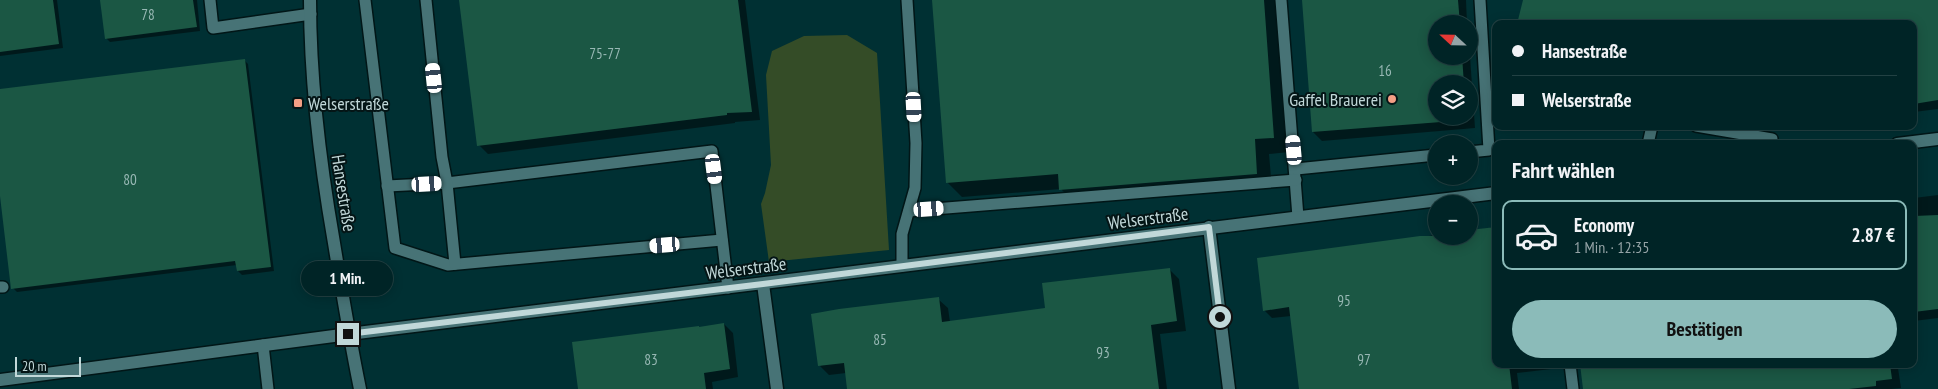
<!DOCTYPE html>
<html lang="de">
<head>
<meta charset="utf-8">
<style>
	:root { --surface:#002426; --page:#0e3032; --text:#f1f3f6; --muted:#95a4a7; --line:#224143; --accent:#8bbbb9 }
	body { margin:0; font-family:"PT Sans Narrow",sans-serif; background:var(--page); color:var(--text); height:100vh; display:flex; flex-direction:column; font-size:19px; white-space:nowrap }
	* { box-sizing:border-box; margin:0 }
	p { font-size:16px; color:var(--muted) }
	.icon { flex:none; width:28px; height:28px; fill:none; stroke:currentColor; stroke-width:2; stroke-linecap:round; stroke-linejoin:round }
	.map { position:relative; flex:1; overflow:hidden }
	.side { position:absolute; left:1492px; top:140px; width:425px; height:228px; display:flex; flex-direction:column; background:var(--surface); border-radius:10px; box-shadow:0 2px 12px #0003,0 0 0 1px var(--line) }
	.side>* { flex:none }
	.hud { position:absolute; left:1492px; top:20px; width:425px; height:110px; border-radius:10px; box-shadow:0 2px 12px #0003,0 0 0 1px var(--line); display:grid; align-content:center; height:110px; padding:0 20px; background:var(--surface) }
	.needle { width:32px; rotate:292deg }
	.controls { position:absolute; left:1428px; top:15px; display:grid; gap:10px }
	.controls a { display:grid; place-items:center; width:50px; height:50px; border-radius:50%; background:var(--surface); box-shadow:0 2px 12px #0003,0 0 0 1px var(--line); font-size:25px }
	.scale { position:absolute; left:15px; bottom:12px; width:66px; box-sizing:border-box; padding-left:5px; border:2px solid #c1d8d9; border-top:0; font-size:14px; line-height:18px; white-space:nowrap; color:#c1d8d9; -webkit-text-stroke:4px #041516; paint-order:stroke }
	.end { position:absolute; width:22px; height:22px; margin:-11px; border:6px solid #c1d8d9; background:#111; box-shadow:0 0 0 2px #111 }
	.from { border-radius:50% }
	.bubble { position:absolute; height:35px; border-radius:18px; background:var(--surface); box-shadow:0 2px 12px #0003,0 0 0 1px var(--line); font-size:16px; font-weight:800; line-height:35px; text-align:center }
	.car { position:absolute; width:15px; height:30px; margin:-15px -8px; border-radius:6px; box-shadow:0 0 4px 1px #0007; background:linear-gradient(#fff 24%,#345 0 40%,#fff 0 76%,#345 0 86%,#fff 0) }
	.hud b { display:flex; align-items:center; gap:18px; height:48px; font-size:19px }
	.hud b+b { border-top:1px solid var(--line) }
	.hud i { width:12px; height:12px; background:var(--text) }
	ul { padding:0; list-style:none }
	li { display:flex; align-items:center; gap:15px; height:70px; margin:0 10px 8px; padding:0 10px; border:2px solid transparent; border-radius:10px }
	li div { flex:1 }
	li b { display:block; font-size:19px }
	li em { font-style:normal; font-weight:800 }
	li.current { border-color:var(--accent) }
	li>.icon { width:45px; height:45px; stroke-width:1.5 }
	h2 { padding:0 20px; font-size:22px; line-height:60px }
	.primary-button { display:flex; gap:10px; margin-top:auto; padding:10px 20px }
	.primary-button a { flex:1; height:58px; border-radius:30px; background:var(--accent); color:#111; font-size:20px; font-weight:800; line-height:58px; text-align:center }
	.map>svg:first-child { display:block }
</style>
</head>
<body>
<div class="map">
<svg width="1938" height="389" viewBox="0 0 1938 389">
	<rect width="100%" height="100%" fill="#003033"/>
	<path fill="#344c27" d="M847 35 877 53 889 250 769 262 761 204 765 193 771 165 766 75 772 51 804 36Z"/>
	<g fill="#0007" fill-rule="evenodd">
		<path d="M0 0H57L63 48 0 56Z"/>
		<path d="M101 0H197L200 31 110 42 106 38Z"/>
		<path d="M461 0H745L760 120 735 122V123L488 154 479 145Z"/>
		<path d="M933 0H1277L1289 152 1269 154 1272 188 1075 204 1061 189 962 197 947 182Z"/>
		<path d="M1303 0H1466L1467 24H1436V56H1469V42L1475 128 1322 141 1313 132ZM1436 84H1469V116H1436Z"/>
		<path d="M1524 0H1938V109L1914 112V24Z"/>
		<path d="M244 60 248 64 274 271 242 275 238 271 237 265 17 292 13 288 0 186V91Z"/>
		<path d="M1938 195V318L1914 321V198Z"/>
		<path d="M1496 227V364H1568V367L1517 373 1519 389H1301L1291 316 1272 318 1264 310 1258 259 1436 235 1469 236V231Z"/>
		<path d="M1170 270 1179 279 1186 331 1160 334 1167 389H848L846 373 829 375 820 366 938 299 948 308 950 322 1046 310Z"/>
		<path d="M724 324 733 333 738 377 712 382 713 389H578Z"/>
		<path d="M1581 364H1906V367L1898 368 1901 388 1891 389H1584Z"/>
	</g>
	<g fill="#1b5744">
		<path d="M0 0H53L59 44 0 52Z"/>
		<path d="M100 0H193L197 27 105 39Z"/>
		<path d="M459 0H738L752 112 727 113V115L477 146Z"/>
		<path d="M932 0H1264L1274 138 1255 139 1257 174 1059 190 1058 174 946 183Z"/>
		<path d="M1302 0H1458L1460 24H1436V56H1462L1464 84H1436V116H1467V120L1312 132Z"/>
		<path d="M1523 0H1938V100L1914 104V24H1517Z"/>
		<path d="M245 59 271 267 237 271 235 261 11 289 0 196V89Z"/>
		<path d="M1938 215V309L1914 312V216Z"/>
		<path d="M1496 227V364H1509L1512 389H1299L1289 307 1263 311 1257 258 1420 236H1469V230Z"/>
		<path d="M1170 268 1177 321 1151 325 1159 389H847L844 363 818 366 811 314 839 309 939 297 942 322 1045 308 1042 283Z"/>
		<path d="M724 323 730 369 704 373 706 389H578L572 342 699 326V327Z"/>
		<path d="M1580 364H1890L1892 379 1876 381V386L1849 389H1583Z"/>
	</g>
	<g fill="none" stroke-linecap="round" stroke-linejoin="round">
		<g stroke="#011617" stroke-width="14">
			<g id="lane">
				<path d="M210 0 213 28 311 14"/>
				<path d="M365 0 395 248 448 265 722 240"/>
				<path d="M426 0 442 157 447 183 712 151 728 288"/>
				<path d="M1281 0 1298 217"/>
				<path d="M1696 126 1772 139V144"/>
				<path d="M1648 144 1652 126"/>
				<path d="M1469 152 1489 150 1480 0"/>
				<path d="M1296 169 1436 155"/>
				<path d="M387 186 447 183 455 264"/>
				<path d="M909 211 1296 180"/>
				<path d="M902 266V234L915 188 916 143 907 0"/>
				<path d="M0 287H3"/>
				<path d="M263 345 268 389"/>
				<path d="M1570 364 1573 389"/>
			</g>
		</g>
		<g stroke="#011617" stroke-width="15">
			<g id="street">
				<path d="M310 0C310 81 320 163 334 243 342 292 350 340 360 389"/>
				<path d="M1897 144 1938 139"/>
				<path d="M1209 227 1229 389"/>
				<path d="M763 284 777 389"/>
				<path d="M0 380 349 334 1496 193"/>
			</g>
		</g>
		<use href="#lane" stroke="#477376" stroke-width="11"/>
		<use href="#street" stroke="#477376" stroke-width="12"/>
	</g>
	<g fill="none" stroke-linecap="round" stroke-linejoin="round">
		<path stroke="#c1d8d9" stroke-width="6" d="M348 334 763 284 1209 227 1220 317"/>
	</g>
	<g fill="#f39f85" stroke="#041516" stroke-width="2">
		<circle cx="1392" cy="99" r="5"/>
		<rect x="293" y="98" width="10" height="10" rx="2.5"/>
	</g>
	<g text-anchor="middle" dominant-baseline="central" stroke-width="4" stroke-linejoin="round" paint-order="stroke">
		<g font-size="15" fill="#98b8b4">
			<text x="148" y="14">78</text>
			<text x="605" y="53">75-77</text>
			<text x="1385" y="70">16</text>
			<text x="130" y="179">80</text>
			<text x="1344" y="300">95</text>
			<text x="880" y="339">85</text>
			<text x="1103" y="352">93</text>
			<text x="651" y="359">83</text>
			<text x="1364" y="359">97</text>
		</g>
		<g font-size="18" fill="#c1d8d9" stroke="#041516" text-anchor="end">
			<text x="1382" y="99">Gaffel Brauerei</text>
			<text x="308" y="103" text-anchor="start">Welserstraße</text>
		</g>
		<g font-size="18" fill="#c1d8d9" stroke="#041516">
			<text transform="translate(344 193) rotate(81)">Hansestraße</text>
			<text transform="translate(1148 218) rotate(-7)">Welserstraße</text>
			<text transform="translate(746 268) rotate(-7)">Welserstraße</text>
		</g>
	</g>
</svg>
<div class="controls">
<a><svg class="needle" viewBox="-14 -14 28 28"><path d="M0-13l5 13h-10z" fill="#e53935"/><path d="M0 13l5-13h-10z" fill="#95a4a7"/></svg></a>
<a><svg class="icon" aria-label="layers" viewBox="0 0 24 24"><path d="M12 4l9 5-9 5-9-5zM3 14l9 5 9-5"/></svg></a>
<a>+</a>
<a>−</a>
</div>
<div class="scale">20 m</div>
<i class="end from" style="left:1220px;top:317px"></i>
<i class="end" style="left:348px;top:334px"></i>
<div class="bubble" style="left:301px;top:261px;width:92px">1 Min.</div>
<i class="car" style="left:434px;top:78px;rotate:354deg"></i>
<i class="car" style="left:914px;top:107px;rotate:177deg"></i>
<i class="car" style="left:1294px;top:150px;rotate:355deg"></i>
<i class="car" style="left:714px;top:169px;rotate:173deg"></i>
<i class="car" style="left:427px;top:184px;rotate:87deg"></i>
<i class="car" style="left:929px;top:209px;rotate:86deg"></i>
<i class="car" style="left:665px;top:245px;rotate:265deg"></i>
<div class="hud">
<b><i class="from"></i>Hansestraße</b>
<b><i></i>Welserstraße</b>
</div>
<section class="side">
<h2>Fahrt wählen</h2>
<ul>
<li class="current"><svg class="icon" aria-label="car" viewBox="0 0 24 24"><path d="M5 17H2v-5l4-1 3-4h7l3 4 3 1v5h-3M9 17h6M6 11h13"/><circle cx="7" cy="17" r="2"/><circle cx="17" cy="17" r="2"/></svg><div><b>Economy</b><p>1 Min. · 12:35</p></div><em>2.87 €</em></li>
</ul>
<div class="primary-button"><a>Bestätigen</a></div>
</section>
</div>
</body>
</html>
